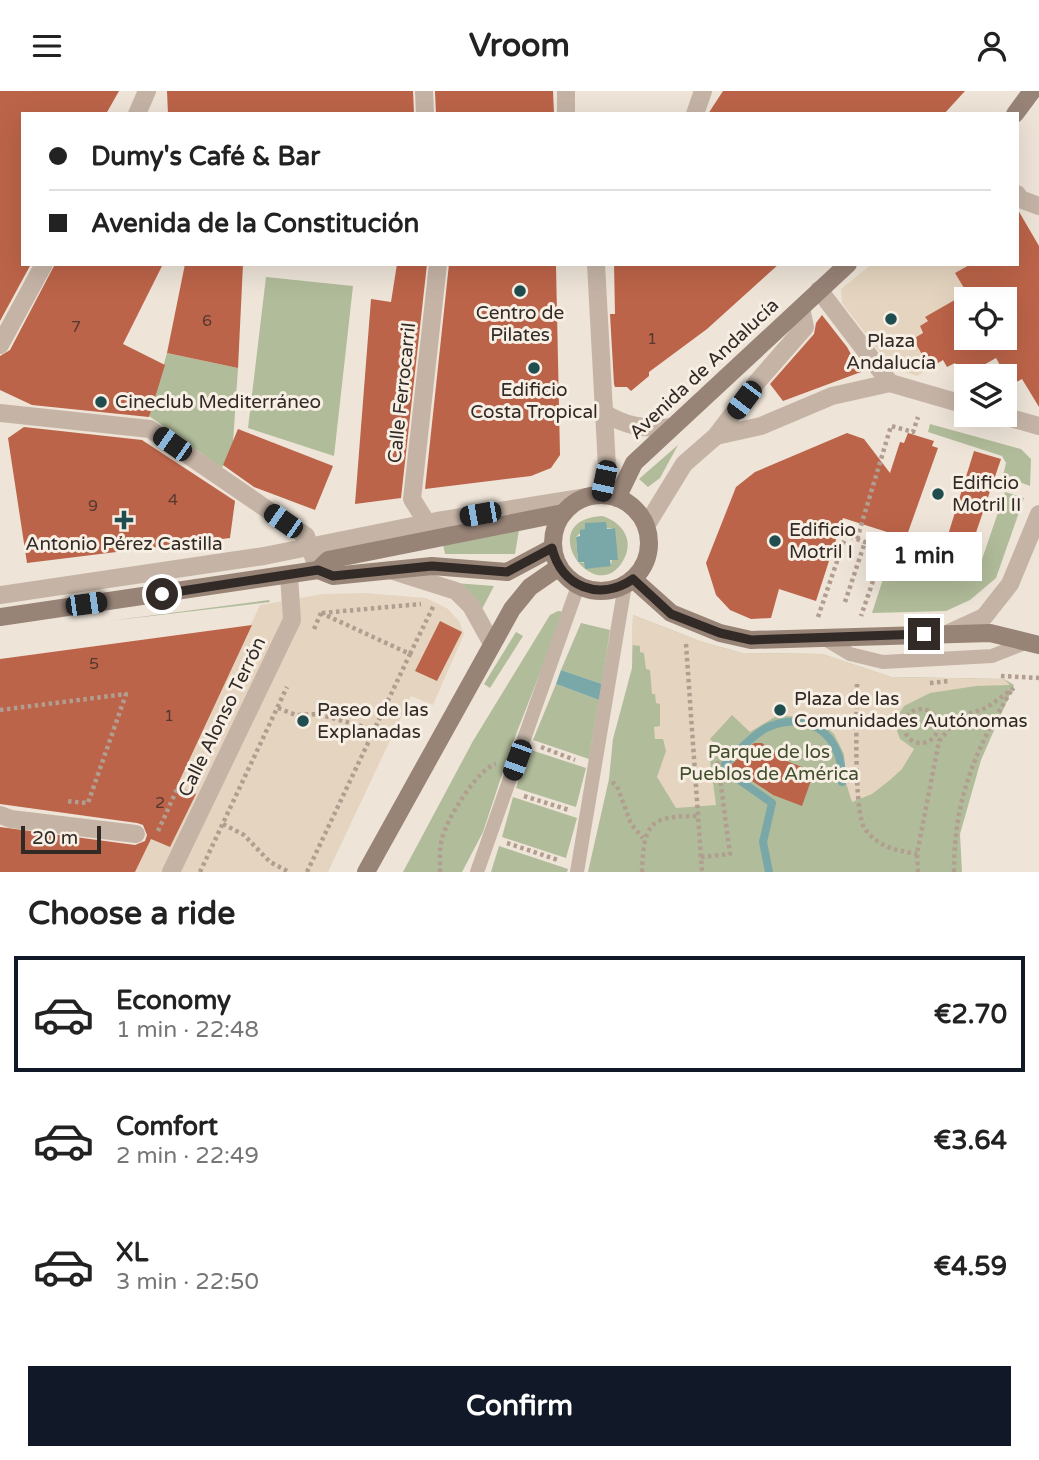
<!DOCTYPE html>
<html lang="en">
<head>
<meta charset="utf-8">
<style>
	:root { --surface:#fff; --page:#f6f6f6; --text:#222; --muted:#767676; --line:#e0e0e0; --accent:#111827 }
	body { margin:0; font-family:"Varela Round",sans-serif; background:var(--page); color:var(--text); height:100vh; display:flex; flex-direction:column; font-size:26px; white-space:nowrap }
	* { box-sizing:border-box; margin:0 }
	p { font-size:23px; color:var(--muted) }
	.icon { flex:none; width:38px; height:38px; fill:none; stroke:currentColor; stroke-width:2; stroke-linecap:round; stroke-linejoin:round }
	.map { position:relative; height:781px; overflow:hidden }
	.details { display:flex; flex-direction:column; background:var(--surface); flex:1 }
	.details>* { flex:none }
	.guide { position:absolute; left:21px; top:21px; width:998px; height:154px; border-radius:0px; box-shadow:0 7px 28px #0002; display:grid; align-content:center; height:154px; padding:0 28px; background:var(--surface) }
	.controls { position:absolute; left:954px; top:196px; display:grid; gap:14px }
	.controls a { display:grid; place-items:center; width:63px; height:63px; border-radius:0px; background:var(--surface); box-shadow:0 7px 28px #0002; font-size:35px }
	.scale { position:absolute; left:21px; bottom:18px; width:80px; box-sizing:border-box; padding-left:7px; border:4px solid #322a26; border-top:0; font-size:19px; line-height:24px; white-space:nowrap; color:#322a26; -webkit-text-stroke:5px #f7eee4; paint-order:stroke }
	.end { position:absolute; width:32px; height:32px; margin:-16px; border:9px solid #322a26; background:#fff; box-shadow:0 0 0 4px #fff }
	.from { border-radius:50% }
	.bubble { position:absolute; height:49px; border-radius:0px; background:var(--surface); box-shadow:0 7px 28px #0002; font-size:23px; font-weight:700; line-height:49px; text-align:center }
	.car { position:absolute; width:21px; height:42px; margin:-21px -10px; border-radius:9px; box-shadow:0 0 5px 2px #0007; background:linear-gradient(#222 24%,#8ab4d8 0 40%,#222 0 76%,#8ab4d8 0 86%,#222 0) }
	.guide b { display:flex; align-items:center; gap:24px; height:66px; font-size:26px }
	.guide b+b { border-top:2px solid var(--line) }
	.guide i { width:18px; height:18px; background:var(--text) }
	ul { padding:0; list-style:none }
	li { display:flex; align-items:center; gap:21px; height:116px; margin:0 14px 10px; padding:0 14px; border:4px solid transparent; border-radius:0px }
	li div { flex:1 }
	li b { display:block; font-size:26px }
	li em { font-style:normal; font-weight:700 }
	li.current { border-color:var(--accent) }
	li>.icon { width:63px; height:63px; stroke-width:1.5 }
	h2 { padding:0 28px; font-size:32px; line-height:84px }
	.primary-button { display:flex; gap:14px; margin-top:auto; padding:14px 28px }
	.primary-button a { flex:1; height:80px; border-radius:0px; background:var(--accent); color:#fff; font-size:28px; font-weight:700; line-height:80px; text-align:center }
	header { display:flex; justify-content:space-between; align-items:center; height:91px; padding:0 28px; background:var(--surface); font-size:32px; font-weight:700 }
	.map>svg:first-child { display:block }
</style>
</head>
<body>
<header><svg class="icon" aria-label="menu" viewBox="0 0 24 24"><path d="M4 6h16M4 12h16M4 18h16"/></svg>Vroom<svg class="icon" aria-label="person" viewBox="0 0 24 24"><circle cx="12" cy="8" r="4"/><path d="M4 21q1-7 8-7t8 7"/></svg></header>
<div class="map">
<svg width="1039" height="781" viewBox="0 0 1039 781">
	<rect width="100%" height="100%" fill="#eee4d8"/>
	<g fill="#b1bc9a" fill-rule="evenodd">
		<path d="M266 186 353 195 334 365 248 337Z"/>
		<path d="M167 262 238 277 233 351 222 377 149 325Z"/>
		<path d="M930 333 1021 358 1031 368 1030 395 1003 385 1006 372 1002 365 928 341Z"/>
		<path d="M678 354 660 387 648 396 639 388Z"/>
		<path d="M1005 401 1024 407 996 487 970 509 946 520 872 522 894 454 978 480Z"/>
		<path d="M602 425C620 430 634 447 625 466 598 523 530 429 602 425ZM615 437 611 475 578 471 576 446 585 438Z"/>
		<path d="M519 439 515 463H445L443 453Z"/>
		<path d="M455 492 494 495 482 518Z"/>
		<path d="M269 509 270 511 109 530Z"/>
		<path d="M558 520 564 521 511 656 483 741 462 781H403L473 650 550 524Z"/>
		<path d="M633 524 702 551 742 562 822 563 891 586 1004 588 1014 594 981 669 960 743 962 781H588L609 688 613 648 632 577Z"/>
		<path d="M581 532 610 539 602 593 561 579Z"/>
		<path d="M516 541 523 545 490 597 484 593Z"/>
		<path d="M556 593 599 609 589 668 533 649Z"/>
		<path d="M528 658 586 677 576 716 516 697Z"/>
		<path d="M513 706 577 727 566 767 502 746Z"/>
		<path d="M499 755 568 778 567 781H491Z"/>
	</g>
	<g fill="#e5d5c0">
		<path d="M872 173 968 175 969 198 975 208H966L926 226 928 230 920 235 930 277 917 285 892 277 842 212 841 198Z"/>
		<path d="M365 502 426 507 448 518 459 530 464 543 433 614 411 605 328 781H135L260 514 323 503Z"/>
		<path d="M633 524 702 551 742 562 822 563 891 586 1004 588 1010 594 976 595 930 602 904 615 896 627V637L900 648 914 658 902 678 890 689 872 703 852 711 846 692 844 663 834 643 824 634 809 627 778 624 750 641 732 624 710 648 722 660 710 670 716 714 676 717 657 686 666 660 663 648H655L654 636 660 635V613L656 612 655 603H652L650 579 646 578 644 562 640 561V555L632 554Z"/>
	</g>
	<g fill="#7aa8a9">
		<path d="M606 431 607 438 615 437 618 469H610L611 475 585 478 584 471H578L576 446 580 445V439L585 438V432Z"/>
		<path d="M561 579 602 593 599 609 556 593Z"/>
	</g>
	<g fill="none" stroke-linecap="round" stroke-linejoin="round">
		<path stroke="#7aa8a9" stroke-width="8" d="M769 781 763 751 772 712 732 684 725 673C737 662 751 645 766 637 810 617 844 646 842 691"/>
	</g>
	<g fill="#bc6449" fill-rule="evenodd">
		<path d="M0 0H119L106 23H23V173H31L0 230Z"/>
		<path d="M167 0H413L414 23H168Z"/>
		<path d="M435 0H553L554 23H436Z"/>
		<path d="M723 0H965L944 23H708Z"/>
		<path d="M1018 119 1039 155V316L1022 288 1011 294 996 267 973 280 970 275 960 281 955 272 947 276 943 269 930 277 913 248 923 242 920 235 928 230 925 226 967 202 955 182 971 173H1017ZM966 208H1004V247H966Z"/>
		<path d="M55 173H163L123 253 165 274 149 326 32 314 0 299V265L10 259Z"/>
		<path d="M185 173H243L238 277 167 262Z"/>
		<path d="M397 173H427L401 407 355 413 371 208 391 211Z"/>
		<path d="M449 173 556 175 560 364 551 377 531 385 425 398Z"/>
		<path d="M614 173H779L707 238 649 281V285L631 300 627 296H615L614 293 610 223H615Z"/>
		<path d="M822 224 847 256 861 281 783 310 770 293 814 243 816 232Z"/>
		<path d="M24 336 142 349 235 410 230 447 27 472 8 347Z"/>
		<path d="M238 338 333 375 315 419 254 396 223 374Z"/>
		<path d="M847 342 864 348 890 382 900 351 904 352 908 342 934 350 932 355 938 357 906 447 843 427 816 510 779 498 771 527 751 528 730 519 716 504 706 472 736 396 755 381Z"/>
		<path d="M974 360 1001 368 967 468 943 460Z"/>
		<path d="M440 530 462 541 437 590 415 580Z"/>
		<path d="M252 534 177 695 196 703 170 756 151 748 135 781H0V736L135 754 145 750 147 744 143 734 137 732 0 713V568Z"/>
		<path d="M754 652H762L787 670 814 681 802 715 773 704 730 675Z"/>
	</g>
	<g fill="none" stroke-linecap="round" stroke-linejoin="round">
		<g stroke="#b19e90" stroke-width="4.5" stroke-dasharray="3.5 3.5" stroke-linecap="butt">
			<path d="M857 448 891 335 913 341 918 326"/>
			<path d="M845 511 865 451"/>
			<path d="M322 522 421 513"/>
			<path d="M818 526 846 444 884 458 861 525"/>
			<path d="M314 538 321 522"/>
			<path d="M686 553 702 781"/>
			<path d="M410 563 434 514"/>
			<path d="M1001 585 1039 587"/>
			<path d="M930 592 950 590"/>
			<path d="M857 593C857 618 853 722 865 738 879 757 896 759 917 763"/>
			<path d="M278 617 296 624 318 623 375 639"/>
			<circle cx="921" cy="635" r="17"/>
			<path d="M0 619 126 603 88 712 65 710"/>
			<path d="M541 656 575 669"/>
			<path d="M612 691 617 695 631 733 643 747"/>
			<path d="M524 705 569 719"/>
			<path d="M223 733 244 744 270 771 289 781"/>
			<path d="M158 740 178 696 192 688"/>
			<path d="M507 752 558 769"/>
			<path d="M701 766 730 763 718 672 726 664"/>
			<path d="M200 781 287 596"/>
			<path d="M307 781 410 563 321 522"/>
			<path d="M440 781C440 770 439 759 442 748 446 729 478 677 496 673"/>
			<path d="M642 781C644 733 648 725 698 725"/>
			<path d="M918 781 917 763 939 650 959 626 986 617 1014 597"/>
			<path d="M954 781C954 709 974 661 1011 600"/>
		</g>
		<g stroke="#c5b4a6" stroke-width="14">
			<path d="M825 548 850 563 883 571 992 565 1030 550"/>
			<path d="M477 781 578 495"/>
			<path d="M577 781 625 494"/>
		</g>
		<g stroke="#c5b4a6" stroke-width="18">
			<path d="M424 0 425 23"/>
			<path d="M427 432 412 408 438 173"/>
			<path d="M171 781 292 529 289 485"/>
		</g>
		<g stroke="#c5b4a6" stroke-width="18">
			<path d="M566 0V23"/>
			<path d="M137 23 147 0"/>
			<path d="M695 23 703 0"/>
			<path d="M1017 103 1020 108 1039 115"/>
			<path d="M596 173 607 376 601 404"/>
			<path d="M819 199 890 292"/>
			<path d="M0 254 44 173"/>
			<path d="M603 321C626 336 645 338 672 336"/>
			<path d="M0 322 150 338 306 445 318 479"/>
			<path d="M1000 324 1039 335"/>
			<path d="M716 345 761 335 832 305 890 292 966 314"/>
			<path d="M646 435 684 373 716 345 757 291 805 236 801 217"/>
			<path d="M393 480 456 500 471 515 491 551"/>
			<path d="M0 504 264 465 437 430 587 406"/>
			<path d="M949 542 984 526 1010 493 1039 423"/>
			<path d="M0 724 11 728 136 743"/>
		</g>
		<g stroke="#988377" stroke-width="18">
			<path d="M1015 23 1032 0"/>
			<circle cx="601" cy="452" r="48"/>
			<path d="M617 407 634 372 848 173"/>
			<path d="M318 479 328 469 563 422"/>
			<path d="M633 488 671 522 720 542 751 549 990 542 1039 554"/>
			<path d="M0 526 318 479 333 485 432 475 507 481 552 457"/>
			<path d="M366 781 512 518 530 496 559 476"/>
		</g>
	</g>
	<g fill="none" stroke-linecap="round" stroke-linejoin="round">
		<path stroke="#322a26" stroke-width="9" d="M162 503 318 479 333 485 432 475 507 481 552 457C561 496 600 511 633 488L671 523 720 542 751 549 924 543"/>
	</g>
	<g fill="#1f4d50" stroke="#f7eee4" stroke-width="2.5">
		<circle cx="520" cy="200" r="7"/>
		<circle cx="891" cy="228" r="7"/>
		<circle cx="534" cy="277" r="7"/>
		<circle cx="101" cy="311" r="7"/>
		<circle cx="938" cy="403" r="7"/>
		<path d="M120.5 418.5h7v7h7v7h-7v7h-7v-7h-7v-7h7z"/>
		<circle cx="775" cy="450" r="7"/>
		<circle cx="780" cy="619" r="7"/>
		<circle cx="303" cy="630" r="7"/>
	</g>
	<g text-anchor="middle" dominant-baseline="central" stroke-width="6" stroke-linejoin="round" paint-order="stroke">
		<g font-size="16" fill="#54382f">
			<text x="207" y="230">6</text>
			<text x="76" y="236">7</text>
			<text x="652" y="248">1</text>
			<text x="173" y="409">4</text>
			<text x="93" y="415">9</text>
			<text x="94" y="573">5</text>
			<text x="169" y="625">1</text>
			<text x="160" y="712">2</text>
		</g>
		<g font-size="19" fill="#322a26" stroke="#f7eee4" text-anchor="start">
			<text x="520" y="222" text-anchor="middle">Centro de<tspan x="520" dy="22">Pilates</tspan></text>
			<text x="891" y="250" text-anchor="middle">Plaza<tspan x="891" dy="22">Andalucía</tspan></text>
			<text x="534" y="299" text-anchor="middle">Edificio<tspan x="534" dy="22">Costa Tropical</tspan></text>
			<text x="115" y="311">Cineclub Mediterráneo</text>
			<text x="952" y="392">Edificio<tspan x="952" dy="22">Motril II</tspan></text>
			<text x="789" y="439">Edificio<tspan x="789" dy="22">Motril I</tspan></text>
			<text x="124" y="453" text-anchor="middle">Antonio Pérez Castilla</text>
			<text x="794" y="608">Plaza de las<tspan x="794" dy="22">Comunidades Autónomas</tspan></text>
			<text x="317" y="619">Paseo de las<tspan x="317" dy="22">Explanadas</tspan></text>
		</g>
		<g font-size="19" fill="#322a26" stroke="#f7eee4">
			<text transform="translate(704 278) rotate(-43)">Avenida de Andalucía</text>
			<text transform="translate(402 302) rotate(-84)">Calle Ferrocarril</text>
			<text transform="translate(222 626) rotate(-64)">Calle Alonso Terrón</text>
		</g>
		<g font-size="19" fill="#424e2c" stroke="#f7eee4">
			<text x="769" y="661">Parque de los<tspan x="769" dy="22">Pueblos de América</tspan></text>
		</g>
	</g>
</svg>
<div class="controls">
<a><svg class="icon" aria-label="locate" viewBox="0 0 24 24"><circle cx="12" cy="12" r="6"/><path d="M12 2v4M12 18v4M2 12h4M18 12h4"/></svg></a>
<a><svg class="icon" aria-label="layers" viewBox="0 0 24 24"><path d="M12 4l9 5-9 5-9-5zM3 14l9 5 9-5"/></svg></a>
</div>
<div class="scale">20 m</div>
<i class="end from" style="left:162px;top:503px"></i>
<i class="end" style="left:924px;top:543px"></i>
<div class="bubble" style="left:866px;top:441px;width:116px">1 min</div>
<i class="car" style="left:744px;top:309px;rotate:217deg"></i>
<i class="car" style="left:172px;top:353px;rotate:305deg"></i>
<i class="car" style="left:604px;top:390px;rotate:192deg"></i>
<i class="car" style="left:480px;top:423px;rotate:260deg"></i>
<i class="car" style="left:283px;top:430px;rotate:305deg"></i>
<i class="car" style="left:86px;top:513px;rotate:82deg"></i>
<i class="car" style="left:517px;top:669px;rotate:200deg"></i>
<div class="guide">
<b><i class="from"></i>Dumy's Café &amp; Bar</b>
<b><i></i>Avenida de la Constitución</b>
</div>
</div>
<section class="details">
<h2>Choose a ride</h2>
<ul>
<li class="current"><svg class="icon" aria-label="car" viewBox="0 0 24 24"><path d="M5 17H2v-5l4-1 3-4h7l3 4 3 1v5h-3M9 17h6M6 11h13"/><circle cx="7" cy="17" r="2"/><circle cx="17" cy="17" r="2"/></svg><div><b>Economy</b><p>1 min · 22:48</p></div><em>€2.70</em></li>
<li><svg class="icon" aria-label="car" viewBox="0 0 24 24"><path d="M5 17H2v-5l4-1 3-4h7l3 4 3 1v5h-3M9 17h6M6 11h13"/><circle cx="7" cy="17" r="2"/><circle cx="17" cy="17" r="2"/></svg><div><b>Comfort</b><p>2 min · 22:49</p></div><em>€3.64</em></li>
<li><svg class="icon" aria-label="car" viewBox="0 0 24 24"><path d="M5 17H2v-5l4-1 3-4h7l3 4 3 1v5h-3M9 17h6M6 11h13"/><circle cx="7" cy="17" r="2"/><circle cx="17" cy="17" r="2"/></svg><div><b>XL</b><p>3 min · 22:50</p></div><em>€4.59</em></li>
</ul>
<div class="primary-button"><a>Confirm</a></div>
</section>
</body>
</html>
